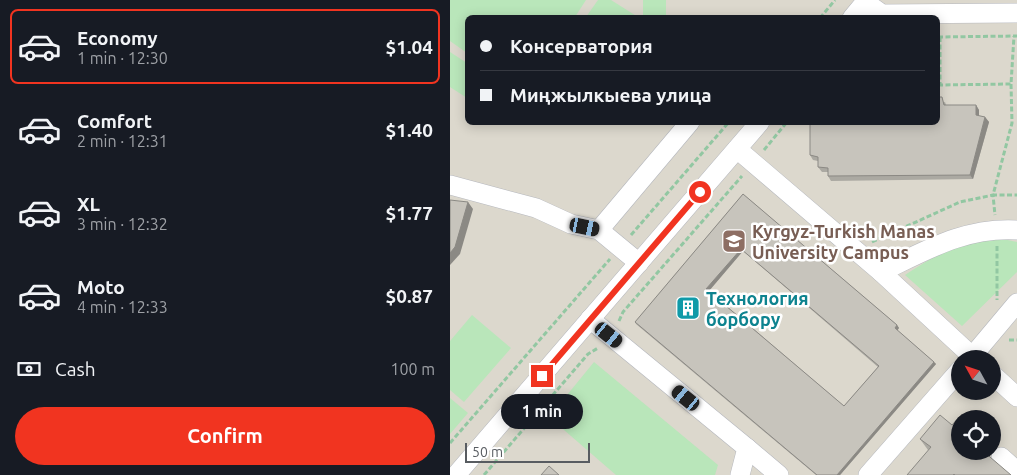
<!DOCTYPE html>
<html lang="en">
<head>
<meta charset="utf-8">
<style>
	:root { --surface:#171b24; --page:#20242c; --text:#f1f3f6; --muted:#9ea1a6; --line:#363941; --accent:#f13420 }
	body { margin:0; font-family:Ubuntu,sans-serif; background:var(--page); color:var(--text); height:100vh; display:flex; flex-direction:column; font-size:19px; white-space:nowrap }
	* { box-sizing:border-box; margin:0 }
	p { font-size:16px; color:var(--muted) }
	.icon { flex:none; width:28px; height:28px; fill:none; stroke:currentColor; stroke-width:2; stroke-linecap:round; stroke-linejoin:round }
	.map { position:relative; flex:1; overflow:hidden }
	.side { display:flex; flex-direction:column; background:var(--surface); width:450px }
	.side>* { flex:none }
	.guide { position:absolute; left:15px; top:15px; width:475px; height:110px; border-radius:8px; box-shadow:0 2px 12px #0003; display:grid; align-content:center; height:110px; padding:0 15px; background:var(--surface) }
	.needle { width:32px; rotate:310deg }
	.buttons { position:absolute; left:501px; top:350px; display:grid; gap:10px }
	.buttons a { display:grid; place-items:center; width:50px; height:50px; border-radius:50%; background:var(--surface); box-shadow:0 2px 12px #0003; font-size:25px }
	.scale { position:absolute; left:15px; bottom:12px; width:125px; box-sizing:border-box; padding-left:5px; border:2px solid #585c61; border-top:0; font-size:14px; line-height:18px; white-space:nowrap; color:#585c61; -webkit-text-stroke:4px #fff; paint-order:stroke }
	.end { position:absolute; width:22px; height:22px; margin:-11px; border:6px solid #f13420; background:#fff; box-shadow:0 0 0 2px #fff }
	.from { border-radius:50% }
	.bubble { position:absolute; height:35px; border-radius:18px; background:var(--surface); box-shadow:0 2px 12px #0003; font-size:16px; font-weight:600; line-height:35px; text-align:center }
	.car { position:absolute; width:15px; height:30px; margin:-15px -8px; border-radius:6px; box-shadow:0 0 4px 1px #0007; background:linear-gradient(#222 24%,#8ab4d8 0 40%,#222 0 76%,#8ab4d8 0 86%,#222 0) }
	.guide b { display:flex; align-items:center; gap:18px; height:48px; font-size:19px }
	.guide b+b { border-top:1px solid var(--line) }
	.guide i { width:12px; height:12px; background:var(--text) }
	ul { padding:9px 0 0; list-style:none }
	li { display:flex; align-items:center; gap:15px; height:75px; margin:0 10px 8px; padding:0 5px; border:2px solid transparent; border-radius:8px }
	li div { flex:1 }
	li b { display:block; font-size:19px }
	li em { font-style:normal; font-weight:600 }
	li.current { border-color:var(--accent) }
	li>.icon { width:45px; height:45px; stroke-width:1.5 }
	.pay { display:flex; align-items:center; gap:12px; height:55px; padding:0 15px; font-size:19px }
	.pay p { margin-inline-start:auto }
	.action { display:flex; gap:10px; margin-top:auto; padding:10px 15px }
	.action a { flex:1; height:58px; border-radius:30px; background:var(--accent); color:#fff; font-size:20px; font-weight:600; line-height:58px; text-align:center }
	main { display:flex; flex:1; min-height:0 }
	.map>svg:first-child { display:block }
</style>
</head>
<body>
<main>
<section class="side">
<ul>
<li class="current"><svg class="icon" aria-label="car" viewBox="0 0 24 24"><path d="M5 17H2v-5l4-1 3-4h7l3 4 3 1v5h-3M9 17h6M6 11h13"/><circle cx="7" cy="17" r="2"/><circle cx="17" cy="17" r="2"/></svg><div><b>Economy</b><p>1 min · 12:30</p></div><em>$1.04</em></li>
<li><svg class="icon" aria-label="car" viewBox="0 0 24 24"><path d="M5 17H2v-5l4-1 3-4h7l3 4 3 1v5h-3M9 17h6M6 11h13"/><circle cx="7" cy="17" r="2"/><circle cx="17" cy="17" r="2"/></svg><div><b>Comfort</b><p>2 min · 12:31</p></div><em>$1.40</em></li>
<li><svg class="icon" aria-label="car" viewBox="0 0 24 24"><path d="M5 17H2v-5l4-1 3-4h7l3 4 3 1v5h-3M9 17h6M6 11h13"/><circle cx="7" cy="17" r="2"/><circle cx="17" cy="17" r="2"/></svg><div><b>XL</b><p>3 min · 12:32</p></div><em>$1.77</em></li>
<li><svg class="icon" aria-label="car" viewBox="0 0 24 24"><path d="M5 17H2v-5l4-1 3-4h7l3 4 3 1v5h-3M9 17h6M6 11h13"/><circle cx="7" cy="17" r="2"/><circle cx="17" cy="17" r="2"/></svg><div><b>Moto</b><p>4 min · 12:33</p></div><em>$0.87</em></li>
</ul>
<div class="pay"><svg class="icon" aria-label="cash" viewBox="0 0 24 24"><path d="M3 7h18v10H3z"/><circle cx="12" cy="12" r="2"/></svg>Cash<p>100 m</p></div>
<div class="action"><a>Confirm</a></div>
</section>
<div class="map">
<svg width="567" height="475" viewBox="0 0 567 475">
	<rect width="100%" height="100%" fill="#ece9de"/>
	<path fill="#dcd8cd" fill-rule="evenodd" d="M0 0H567V475H0ZM18 18H488V122H18ZM510 359H542V391H510ZM510 419H542V451H510Z"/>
	<g fill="#b9e6ba">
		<path d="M0 0H136L125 17 18 18 17 53 0 41Z"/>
		<path d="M148 0H161L188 17H136Z"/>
		<rect x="193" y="0" width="23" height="17"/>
		<path d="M0 52 17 63V98L0 87Z"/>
		<path d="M553 239 567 242V272L512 326 455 275C492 251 507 241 553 239Z"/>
		<path d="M22 315 61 348 14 402 0 390V341Z"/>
		<path d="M144 362 268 465 265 475H166L99 417Z"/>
		<path d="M0 398 18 413 0 434Z"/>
	</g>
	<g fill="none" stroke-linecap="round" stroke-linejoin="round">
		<g stroke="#b5b7bd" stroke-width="20">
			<g id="minor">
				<path d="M415 2 432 14 567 13"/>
				<path d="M402 18 417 0"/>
				<path d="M287 149 431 272C477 250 515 227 567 230"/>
				<path d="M0 185 86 208 121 224 149 230 189 263"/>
				<path d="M149 230 240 122"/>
				<path d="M431 272 525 359"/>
				<path d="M140 319 297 448 290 475"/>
				<path d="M520 359 567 303"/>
				<path d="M542 374 567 397"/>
				<path d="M297 448 329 475"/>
				<path d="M551 457 567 471"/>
				<path d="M6 475 310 122"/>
				<path d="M418 475 510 370"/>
			</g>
		</g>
		<g stroke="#92c7a2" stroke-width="3" stroke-dasharray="5 2.5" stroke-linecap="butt">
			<path d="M370 18 385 0"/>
			<path d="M488 37 567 36"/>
			<path d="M490 37V85"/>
			<path d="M561 84 562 123 543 195H567"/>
			<path d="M488 85 561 84 564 36"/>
			<path d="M314 150 337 122"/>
			<path d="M181 235 279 122"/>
			<path d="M422 242 510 202 543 195 545 215"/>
			<path d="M547 246V300"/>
			<path d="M169 321 173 312 292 176"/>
			<path d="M559 340H567"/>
			<path d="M0 443 160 259"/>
			<path d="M34 475 138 354 148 348"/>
		</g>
		<use href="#minor" stroke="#fff" stroke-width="19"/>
	</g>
	<g fill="#aba9a2" fill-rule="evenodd">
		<path d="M495 102 496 105H526L529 110V116L535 117 539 122 523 179 381 181 378 176V172H372L368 167V161L363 160 360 155Z"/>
		<path d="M293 194 447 325 449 328 447 330 484 362 486 364 390 475H366L186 324 185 322ZM293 251 428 367 394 406 259 291Z"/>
		<path d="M470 439 545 448 539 456 478 450Z"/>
	</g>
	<g fill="#8b8984">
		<path d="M526 105 529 110V120L526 115Z"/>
		<path d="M535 117 539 122 523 179 520 175Z"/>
		<path d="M18 202 23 209 10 254 0 265V253Z"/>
		<path d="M291 249 293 251 258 292 256 289Z"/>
		<path d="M447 325 449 328 447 331 445 328Z"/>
		<path d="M484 362 486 364 390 475H387Z"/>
		<path d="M542 443 545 448 537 460 531 451H542Z"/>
	</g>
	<g fill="#c7c4bc" stroke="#8b8984" fill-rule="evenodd">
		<path d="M488 97H492L494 105H526V115L535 117 520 175 378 176V168L368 167V157L360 155V122H488Z"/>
		<path d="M293 194 447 325 445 328 484 362 387 475H367L185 322ZM291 249 429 366 394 406 256 289Z"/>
		<path d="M0 200 18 202 5 247 0 253Z"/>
		<path d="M512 414 518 419H510V451H533L561 475H505L504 474 503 475H457L481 447 470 439 490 415 502 425Z"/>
		<path d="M99 466 109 475H91Z"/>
	</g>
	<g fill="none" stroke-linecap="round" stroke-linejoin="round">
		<path stroke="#f13420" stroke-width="6" d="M92 376 250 192"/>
	</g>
	<defs>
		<g id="university-square" transform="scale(1.25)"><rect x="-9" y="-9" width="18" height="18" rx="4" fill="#8d6e63" stroke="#fff"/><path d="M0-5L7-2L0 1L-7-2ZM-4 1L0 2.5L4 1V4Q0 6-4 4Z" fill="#fff"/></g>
		<g id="building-square" transform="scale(1.25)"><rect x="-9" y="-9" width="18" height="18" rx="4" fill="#0f9aa8" stroke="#fff"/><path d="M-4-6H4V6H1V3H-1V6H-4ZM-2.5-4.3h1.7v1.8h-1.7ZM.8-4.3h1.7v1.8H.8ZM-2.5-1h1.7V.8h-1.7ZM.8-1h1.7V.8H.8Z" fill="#fff"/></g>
	</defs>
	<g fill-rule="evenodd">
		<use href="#university-square" x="284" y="241"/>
		<use href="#building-square" x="238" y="308"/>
	</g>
	<g text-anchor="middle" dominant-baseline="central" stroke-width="5" stroke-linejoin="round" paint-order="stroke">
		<g font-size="18" font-weight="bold" fill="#785e54" stroke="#fff" text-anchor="start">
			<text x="302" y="231">Kyrgyz-Turkish Manas<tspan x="302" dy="21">University Campus</tspan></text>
		</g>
		<g font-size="18" font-weight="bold" fill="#0d838f" stroke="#fff" text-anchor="start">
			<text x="256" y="298">Технология<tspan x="256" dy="21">борбору</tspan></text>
		</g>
	</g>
</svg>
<div class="buttons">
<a><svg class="needle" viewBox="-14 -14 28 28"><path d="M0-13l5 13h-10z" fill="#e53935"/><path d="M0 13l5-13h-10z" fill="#9ea1a6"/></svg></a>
<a><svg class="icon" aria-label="locate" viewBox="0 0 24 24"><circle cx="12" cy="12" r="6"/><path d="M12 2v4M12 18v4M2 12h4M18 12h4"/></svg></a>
</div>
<div class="scale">50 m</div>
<i class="end from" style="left:250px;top:192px"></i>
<i class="end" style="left:92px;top:376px"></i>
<div class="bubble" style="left:51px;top:394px;width:82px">1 min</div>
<i class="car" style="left:135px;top:227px;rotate:102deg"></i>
<i class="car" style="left:159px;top:335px;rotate:129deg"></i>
<i class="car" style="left:236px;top:398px;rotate:309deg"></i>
<div class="guide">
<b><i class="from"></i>Консерватория</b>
<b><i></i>Миңжылкыева улица</b>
</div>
</div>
</main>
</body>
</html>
